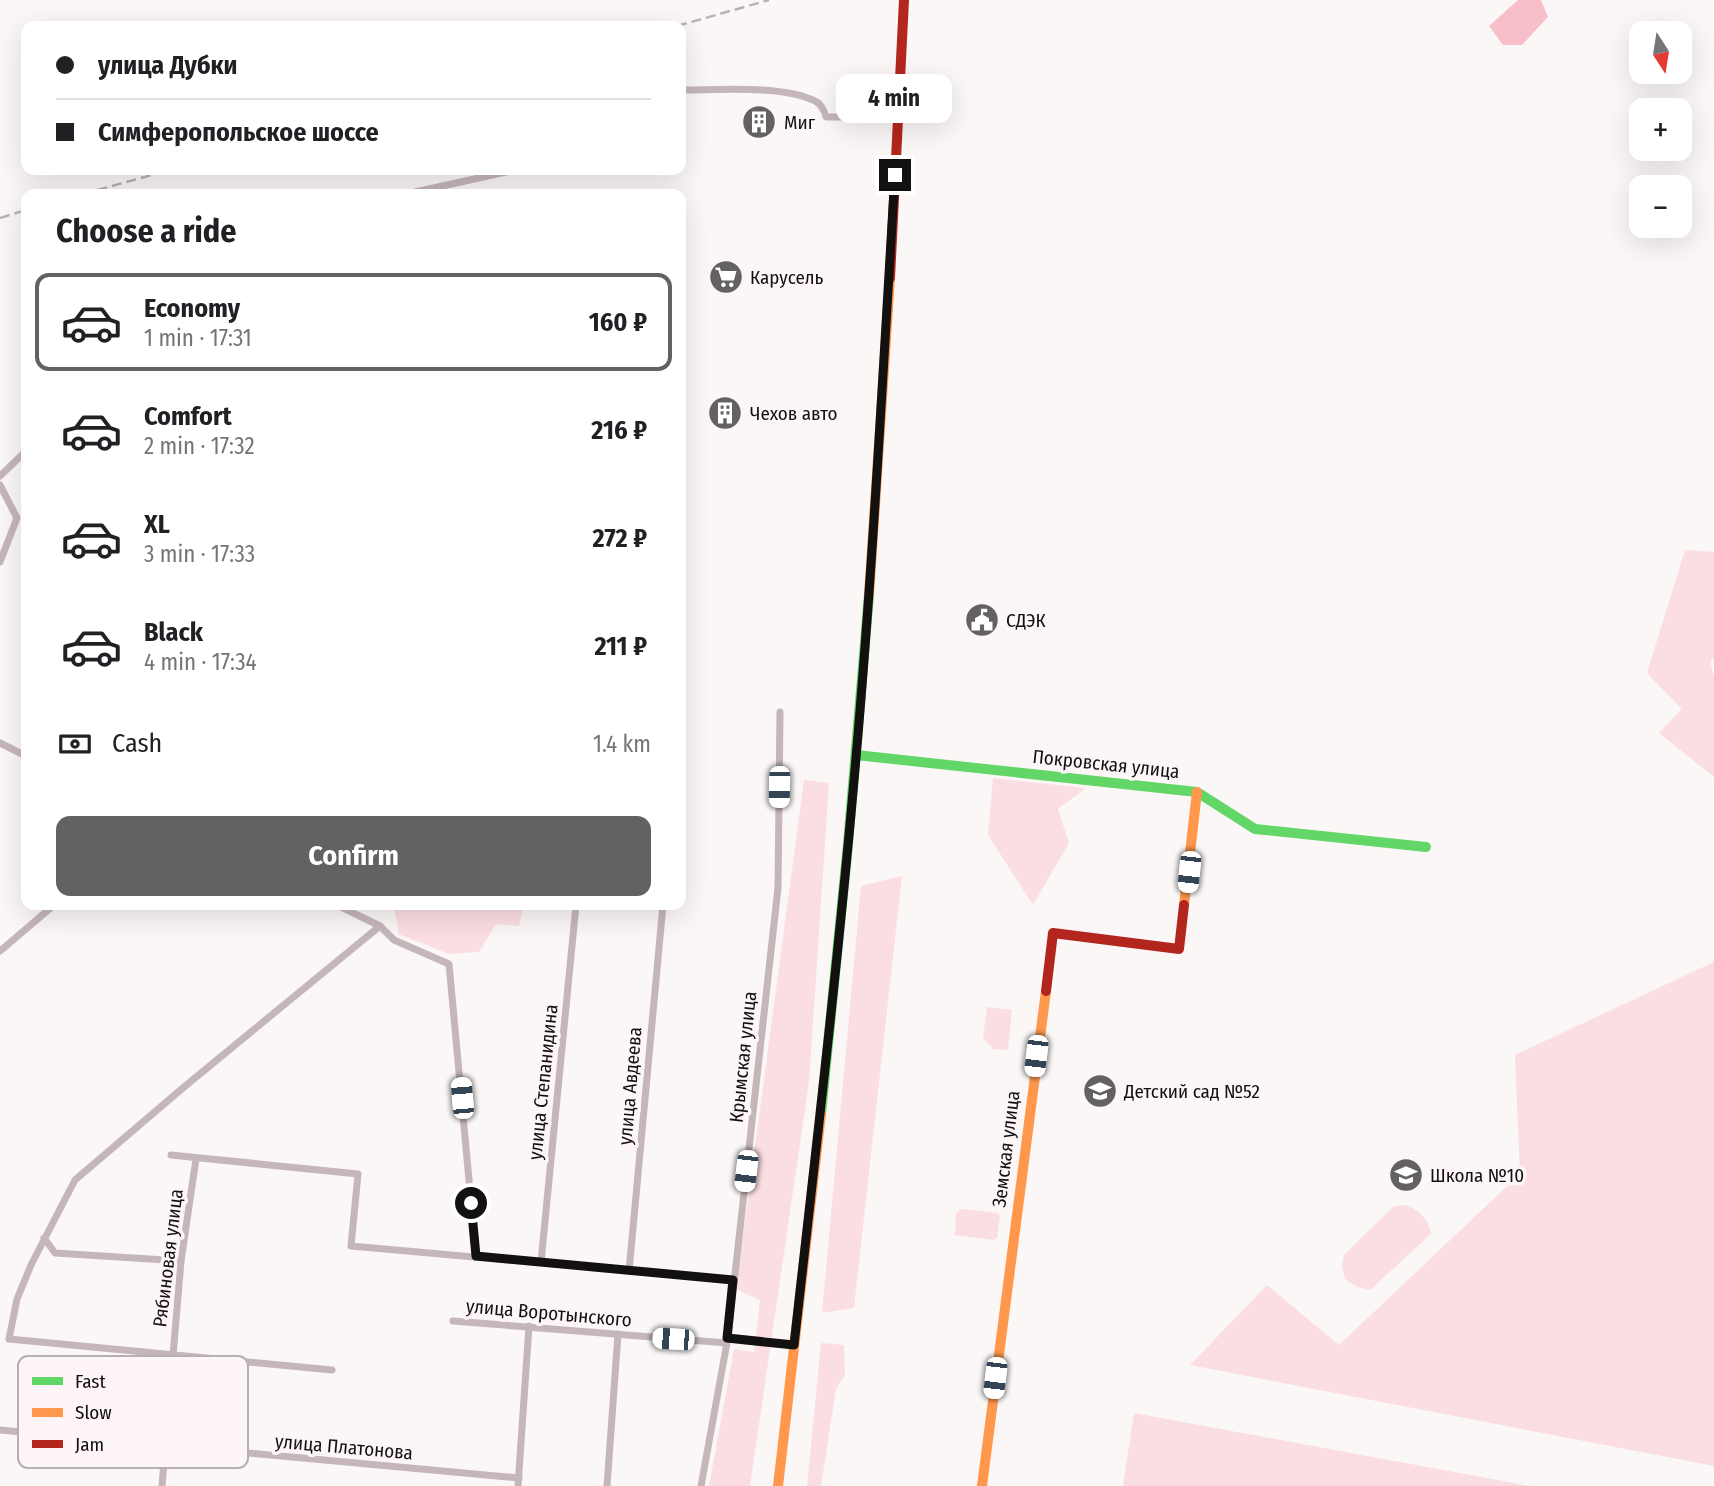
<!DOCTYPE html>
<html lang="en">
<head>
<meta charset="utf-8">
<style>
	:root { --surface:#fff; --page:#f2f2f2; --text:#202124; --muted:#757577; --line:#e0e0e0; --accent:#646161 }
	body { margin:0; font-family:"Fira Sans Condensed",sans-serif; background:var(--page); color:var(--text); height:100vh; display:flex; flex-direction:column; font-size:26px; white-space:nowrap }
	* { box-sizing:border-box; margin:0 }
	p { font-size:23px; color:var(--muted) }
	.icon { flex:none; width:38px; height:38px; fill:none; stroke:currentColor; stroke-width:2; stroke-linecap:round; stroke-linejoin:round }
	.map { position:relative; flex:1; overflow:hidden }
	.drawer { position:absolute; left:21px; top:189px; width:665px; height:721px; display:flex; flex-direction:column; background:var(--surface); border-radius:14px; box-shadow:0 7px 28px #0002 }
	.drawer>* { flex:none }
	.top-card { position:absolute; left:21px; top:21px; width:665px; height:154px; border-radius:14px; box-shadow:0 7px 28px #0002; display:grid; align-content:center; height:154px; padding:0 35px; background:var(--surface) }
	.needle { width:46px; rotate:168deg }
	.controls { position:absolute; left:1629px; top:21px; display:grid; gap:14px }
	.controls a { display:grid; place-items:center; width:63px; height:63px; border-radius:14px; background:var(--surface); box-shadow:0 7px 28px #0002; font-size:35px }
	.end { position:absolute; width:32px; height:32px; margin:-16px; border:9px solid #131010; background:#fff; box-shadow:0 0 0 4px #fff }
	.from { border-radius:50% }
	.bubble { position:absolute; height:49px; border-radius:14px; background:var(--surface); box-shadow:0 7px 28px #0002; font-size:23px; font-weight:700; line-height:49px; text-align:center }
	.car { position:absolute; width:21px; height:42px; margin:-21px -10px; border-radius:9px; box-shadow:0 0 5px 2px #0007; background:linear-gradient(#fff 24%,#345 0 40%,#fff 0 76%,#345 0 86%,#fff 0) }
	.top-card b { display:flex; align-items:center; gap:24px; height:66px; font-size:26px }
	.top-card b+b { border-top:2px solid var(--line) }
	.top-card i { width:18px; height:18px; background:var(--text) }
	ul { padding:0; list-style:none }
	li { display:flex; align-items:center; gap:21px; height:98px; margin:0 14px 10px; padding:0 21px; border:4px solid transparent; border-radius:14px }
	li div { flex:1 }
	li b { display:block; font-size:26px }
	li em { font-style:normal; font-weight:700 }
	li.current { border-color:var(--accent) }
	li>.icon { width:63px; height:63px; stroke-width:1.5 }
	h2 { padding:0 35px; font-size:32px; line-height:84px }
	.pay { display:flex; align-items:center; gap:18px; height:77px; padding:0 35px; font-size:26px }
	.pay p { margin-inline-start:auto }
	.action { display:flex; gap:14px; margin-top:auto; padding:14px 35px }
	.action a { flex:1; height:80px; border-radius:14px; background:var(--accent); color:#fff; font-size:28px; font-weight:700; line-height:80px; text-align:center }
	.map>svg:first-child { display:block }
</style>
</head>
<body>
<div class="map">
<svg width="1714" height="1486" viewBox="0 0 1714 1486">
	<rect width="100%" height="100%" fill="#fbf7f7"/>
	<g fill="#fadee3">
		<path d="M1685 550 1714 552V658L1710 661 1714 678V777L1659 733 1682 709 1647 673Z"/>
		<path d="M993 778 1086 788 1058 809 1069 843 1033 905 988 835Z"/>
		<path d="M804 780 829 783 809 1082 750 1486H709L734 1349 754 1352 760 1300 736 1289Z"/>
		<path d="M902 876 854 1308 822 1313 861 886Z"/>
		<path d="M398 905H523L519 926 496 924 479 952 449 954 399 934 394 909Z"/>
		<path d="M1714 962V1466L1190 1365 1267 1285 1339 1345 1520 1174 1515 1055Z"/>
		<path d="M987 1007 1012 1010 1008 1050 993 1049 983 1038Z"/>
		<path d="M1407 1205C1421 1212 1428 1219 1431 1234L1370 1290 1357 1287 1345 1279 1342 1266 1344 1255 1394 1206Z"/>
		<path d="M962 1209 998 1213 1000 1216 997 1238 993 1240 955 1235 956 1213Z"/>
		<path d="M821 1343 844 1345 845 1375 836 1389 821 1486H807Z"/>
		<path d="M1134 1413 1530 1486H1123Z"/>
	</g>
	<path fill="#f8bfcb" d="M1518 0H1541L1548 17 1522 45H1503L1489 26Z"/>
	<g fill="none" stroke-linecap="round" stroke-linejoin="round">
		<g stroke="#c5b6b9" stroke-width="7">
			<path d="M681 90C717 90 780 85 813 100 821 103 824 109 826 117H897"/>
			<path d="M406 194 515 170"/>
			<path d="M0 476 26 451"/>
			<path d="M0 485 17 518 0 562"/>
			<path d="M0 743 26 756"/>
			<path d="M337 905 380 926 394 940 449 964 476 1256"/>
			<path d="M0 951 54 905"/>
			<path d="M171 1155 358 1174 351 1246 733 1280"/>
			<path d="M44 1238 55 1253 181 1261"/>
			<path d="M541 1262 576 905"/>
			<path d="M629 1271 663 905"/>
			<path d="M453 1321 727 1343"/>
			<path d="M728 1337 794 1345"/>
			<path d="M332 1370 9 1339 17 1299 31 1265 75 1180 184 1087 380 926"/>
			<path d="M0 1430 519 1478"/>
			<path d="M162 1486 181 1261 196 1159"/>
			<path d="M518 1486 529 1326"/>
			<path d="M607 1486 618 1334"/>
			<path d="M701 1486 728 1337 778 888 780 712"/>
		</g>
		<g stroke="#63d668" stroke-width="10">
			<path d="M856 755 1197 792 1255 829 1426 847"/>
			<path d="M821 1114 848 844 869 595"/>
		</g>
		<g stroke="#ff974d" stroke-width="10">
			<path d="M869 595 890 278"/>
			<path d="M1184 905 1197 792"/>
			<path d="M778 1486 821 1114"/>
			<path d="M982 1486 1046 991"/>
		</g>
		<g stroke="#b3261e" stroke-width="10">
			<path d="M890 278 904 0"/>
			<path d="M1046 991 1053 933 1179 949 1184 905"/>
		</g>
		<g stroke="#bab1b3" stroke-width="2.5" stroke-dasharray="10 5" stroke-linecap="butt">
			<path d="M677 26 769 0"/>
			<path d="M83 194 170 170"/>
			<path d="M0 218 26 210"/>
		</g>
	</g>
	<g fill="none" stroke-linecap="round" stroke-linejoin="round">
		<path stroke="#131010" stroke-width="9" d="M471 1203 476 1256 733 1280 727 1338 794 1345C816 1149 839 954 856 758 873 564 883 369 895 175"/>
	</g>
	<defs>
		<g id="building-disc" transform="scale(1.75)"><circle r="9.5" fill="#646161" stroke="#fdf5f6"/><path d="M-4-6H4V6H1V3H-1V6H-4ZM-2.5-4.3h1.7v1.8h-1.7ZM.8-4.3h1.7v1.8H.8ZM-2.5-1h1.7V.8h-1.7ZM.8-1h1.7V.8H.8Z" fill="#fff"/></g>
		<g id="supermarket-disc" transform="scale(1.75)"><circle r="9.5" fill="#646161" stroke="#fdf5f6"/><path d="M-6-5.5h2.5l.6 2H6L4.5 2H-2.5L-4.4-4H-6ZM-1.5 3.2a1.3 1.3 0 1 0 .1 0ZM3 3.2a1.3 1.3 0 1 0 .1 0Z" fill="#fff"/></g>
		<g id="civic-disc" transform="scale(1.75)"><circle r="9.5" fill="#646161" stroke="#fdf5f6"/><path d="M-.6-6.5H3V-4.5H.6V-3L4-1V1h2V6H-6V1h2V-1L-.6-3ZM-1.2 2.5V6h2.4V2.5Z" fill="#fff"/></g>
		<g id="school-disc" transform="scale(1.75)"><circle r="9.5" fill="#646161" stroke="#fdf5f6"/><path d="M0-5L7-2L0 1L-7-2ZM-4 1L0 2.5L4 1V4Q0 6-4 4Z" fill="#fff"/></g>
	</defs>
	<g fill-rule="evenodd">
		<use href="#building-disc" x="759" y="122"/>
		<use href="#supermarket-disc" x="726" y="277"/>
		<use href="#building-disc" x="725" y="413"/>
		<use href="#civic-disc" x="982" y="620"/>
		<use href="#school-disc" x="1100" y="1091"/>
		<use href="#school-disc" x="1406" y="1175"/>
	</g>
	<g text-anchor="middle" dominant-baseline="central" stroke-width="7" stroke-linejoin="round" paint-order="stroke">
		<g font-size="19" fill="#131010" stroke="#fdf5f6" text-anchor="start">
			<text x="784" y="122">Миг</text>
			<text x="750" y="277">Карусель</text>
			<text x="750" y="413">Чехов авто</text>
			<text x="1006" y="620">СДЭК</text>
			<text x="1124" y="1091">Детский сад №52</text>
			<text x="1430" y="1175">Школа №10</text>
		</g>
		<g font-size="19" fill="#131010" stroke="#fdf5f6">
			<text transform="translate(1106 764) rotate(6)">Покровская улица</text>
			<text transform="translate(743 1057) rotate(-84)">Крымская улица</text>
			<text transform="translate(543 1082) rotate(-84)">улица Степанидина</text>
			<text transform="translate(630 1086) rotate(-85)">улица Авдеева</text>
			<text transform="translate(1006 1149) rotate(-83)">Земская улица</text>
			<text transform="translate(168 1258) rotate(-83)">Рябиновая улица</text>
			<text transform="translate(549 1313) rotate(5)">улица Воротынского</text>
			<text transform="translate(344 1447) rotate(5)">улица Платонова</text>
		</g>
	</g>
	<rect x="18" y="1356" width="230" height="112" rx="10" fill="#fdf5f6" stroke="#b7b0b1" stroke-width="2"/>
	<rect x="32" y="1377" width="31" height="8" fill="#63d668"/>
	<rect x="32" y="1408" width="31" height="9" fill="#ff974d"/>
	<rect x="32" y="1440" width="31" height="8" fill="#b3261e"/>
	<g font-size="19" fill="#131010">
		<text x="75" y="1388">Fast</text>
		<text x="75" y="1419">Slow</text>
		<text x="75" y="1451">Jam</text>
	</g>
</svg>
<div class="controls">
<a><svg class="needle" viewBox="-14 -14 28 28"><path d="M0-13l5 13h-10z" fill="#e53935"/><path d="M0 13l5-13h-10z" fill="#757577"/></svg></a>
<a>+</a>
<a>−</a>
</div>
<i class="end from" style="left:471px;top:1203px"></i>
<i class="end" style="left:895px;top:175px"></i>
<div class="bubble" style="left:836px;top:74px;width:116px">4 min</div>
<i class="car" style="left:779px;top:787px;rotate:181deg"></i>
<i class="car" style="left:1189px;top:872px;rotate:186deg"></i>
<i class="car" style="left:1036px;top:1056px;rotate:187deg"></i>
<i class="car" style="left:462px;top:1098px;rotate:355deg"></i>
<i class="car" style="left:746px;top:1171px;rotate:187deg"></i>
<i class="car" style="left:673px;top:1339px;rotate:274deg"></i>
<i class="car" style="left:995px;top:1378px;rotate:187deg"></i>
<div class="top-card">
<b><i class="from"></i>улица Дубки</b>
<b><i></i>Симферопольское шоссе</b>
</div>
<section class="drawer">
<h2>Choose a ride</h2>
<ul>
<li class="current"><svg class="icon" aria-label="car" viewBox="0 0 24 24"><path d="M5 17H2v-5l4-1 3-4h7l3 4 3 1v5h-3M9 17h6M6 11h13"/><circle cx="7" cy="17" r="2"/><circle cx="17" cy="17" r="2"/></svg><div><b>Economy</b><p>1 min · 17:31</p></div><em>160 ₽</em></li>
<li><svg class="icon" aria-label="car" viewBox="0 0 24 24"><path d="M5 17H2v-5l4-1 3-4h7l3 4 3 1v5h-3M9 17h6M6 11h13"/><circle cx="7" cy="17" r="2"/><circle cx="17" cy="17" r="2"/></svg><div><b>Comfort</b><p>2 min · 17:32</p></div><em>216 ₽</em></li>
<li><svg class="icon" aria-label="car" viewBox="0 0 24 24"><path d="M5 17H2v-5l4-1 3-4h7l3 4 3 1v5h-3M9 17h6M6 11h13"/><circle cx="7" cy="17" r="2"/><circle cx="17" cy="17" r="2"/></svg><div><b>XL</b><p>3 min · 17:33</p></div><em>272 ₽</em></li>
<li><svg class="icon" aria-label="car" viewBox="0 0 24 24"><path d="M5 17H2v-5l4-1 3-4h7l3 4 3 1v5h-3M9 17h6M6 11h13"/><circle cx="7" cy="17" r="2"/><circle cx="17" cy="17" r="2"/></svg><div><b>Black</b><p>4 min · 17:34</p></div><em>211 ₽</em></li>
</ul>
<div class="pay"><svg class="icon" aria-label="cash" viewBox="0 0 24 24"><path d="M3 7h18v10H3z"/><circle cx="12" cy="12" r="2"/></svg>Cash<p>1.4 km</p></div>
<div class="action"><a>Confirm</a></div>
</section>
</div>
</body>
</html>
